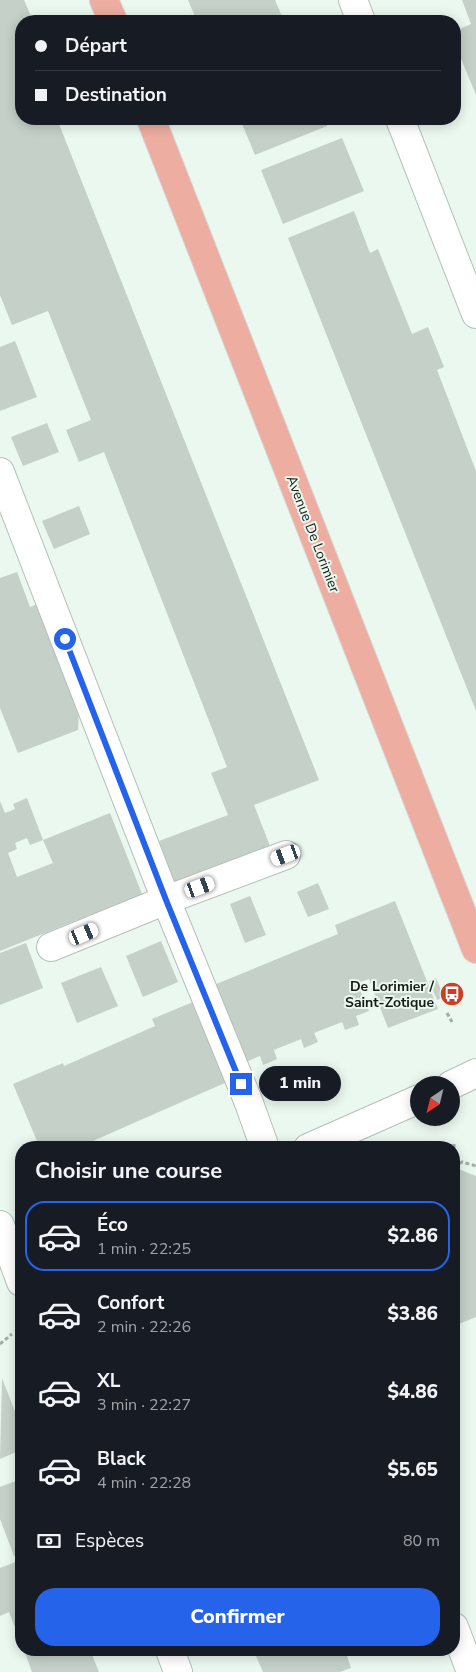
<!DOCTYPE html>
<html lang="fr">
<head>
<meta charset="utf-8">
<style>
	:root { --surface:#171b24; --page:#242831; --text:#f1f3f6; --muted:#9ea1a6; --line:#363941; --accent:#2563eb }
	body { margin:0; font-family:"Nunito Sans",sans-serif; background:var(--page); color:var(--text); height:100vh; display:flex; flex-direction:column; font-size:19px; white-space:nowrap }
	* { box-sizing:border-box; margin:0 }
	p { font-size:16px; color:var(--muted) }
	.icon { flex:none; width:28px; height:28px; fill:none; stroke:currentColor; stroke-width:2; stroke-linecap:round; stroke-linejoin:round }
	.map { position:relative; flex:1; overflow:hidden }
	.panel { position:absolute; left:15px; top:1141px; width:445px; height:515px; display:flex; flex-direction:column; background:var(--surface); border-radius:20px; box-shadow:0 2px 12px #0003 }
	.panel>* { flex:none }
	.top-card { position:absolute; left:15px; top:15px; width:446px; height:110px; border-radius:20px; box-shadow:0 2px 12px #0003; display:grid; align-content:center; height:110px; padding:0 20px; background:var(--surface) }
	.needle { width:32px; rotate:215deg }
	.buttons { position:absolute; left:410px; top:1076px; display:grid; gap:10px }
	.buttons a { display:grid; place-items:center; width:50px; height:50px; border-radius:50%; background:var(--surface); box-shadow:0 2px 12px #0003; font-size:25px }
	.end { position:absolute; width:22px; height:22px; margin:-11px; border:6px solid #2563eb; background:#fff; box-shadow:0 0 0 2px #fff }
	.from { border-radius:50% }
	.bubble { position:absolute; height:35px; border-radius:18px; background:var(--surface); box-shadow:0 2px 12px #0003; font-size:16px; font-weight:800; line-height:35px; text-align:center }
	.car { position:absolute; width:15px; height:30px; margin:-15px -8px; border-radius:6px; box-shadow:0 0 4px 1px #0007; background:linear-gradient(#fff 24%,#345 0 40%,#fff 0 76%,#345 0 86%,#fff 0) }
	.top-card b { display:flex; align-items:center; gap:18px; height:48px; font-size:19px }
	.top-card b+b { border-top:1px solid var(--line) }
	.top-card i { width:12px; height:12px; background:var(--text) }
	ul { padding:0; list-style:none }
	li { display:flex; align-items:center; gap:15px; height:70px; margin:0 10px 8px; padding:0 10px; border:2px solid transparent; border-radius:20px }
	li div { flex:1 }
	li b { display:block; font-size:19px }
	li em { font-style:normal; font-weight:800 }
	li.current { border-color:var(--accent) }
	li>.icon { width:45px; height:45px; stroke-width:1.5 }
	h2 { padding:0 20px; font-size:22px; line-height:60px }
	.pay { display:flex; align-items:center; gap:12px; height:55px; padding:0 20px; font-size:19px }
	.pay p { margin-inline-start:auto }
	.button { display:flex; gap:10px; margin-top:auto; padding:10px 20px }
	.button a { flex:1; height:58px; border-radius:20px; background:var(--accent); color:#fff; font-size:20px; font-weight:800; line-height:58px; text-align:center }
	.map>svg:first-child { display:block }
</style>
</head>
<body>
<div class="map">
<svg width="476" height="1672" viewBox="0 0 476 1672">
	<rect width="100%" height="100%" fill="#ebf8ef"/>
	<g fill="#c4d0c8">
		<path d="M0 0H24L33 21H21V119H57L319 780 254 805 270 846 175 883 159 841 228 815 211 773 227 767 104 452 79 462 66 430 91 420 48 311 12 325 0 295Z"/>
		<path d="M188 0H275L284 21H197Z"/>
		<path d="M462 0H476V95L455 44V31L471 24Z"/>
		<path d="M240 119H324L327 126 255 155Z"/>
		<path d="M342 138 364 191 283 224 261 170Z"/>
		<path d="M354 211 370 253 378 249 412 334 428 327 444 367 437 370 476 471V711L288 238Z"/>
		<path d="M15 341 37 397 0 411V347Z"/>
		<path d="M47 423 59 452 23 466 11 437Z"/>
		<path d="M79 506 90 534 54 549 42 521Z"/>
		<path d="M17 572 30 607 38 604 79 711 78 730 18 753 0 708V578Z"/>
		<path d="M27 798 43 840 30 845 27 838 15 843 17 849 8 853 17 877 53 863 43 840 110 813 142 894 0 951V801L5 813 15 809 13 804Z"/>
		<path d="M318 883 329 909 308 917 297 892Z"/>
		<path d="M250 896 266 935 245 943 230 904Z"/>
		<path d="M395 901 438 1009 388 1028 369 979 357 983 369 1011 356 1016 359 1025 345 1030 342 1022 314 1033 318 1042 304 1048 301 1039 274 1050 277 1059 263 1065 260 1056 246 1062 214 985 338 934 335 925Z"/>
		<path d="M161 941 178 982 143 997 126 956Z"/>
		<path d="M26 943 43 988 0 1005V953Z"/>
		<path d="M101 967 118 1006 77 1023 61 983Z"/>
		<path d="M436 978 444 997 437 1000 429 981Z"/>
		<path d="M193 1002 227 1082 77 1148H40L13 1084 63 1063 64 1066 155 1026 152 1019Z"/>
		<path d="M458 1169 476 1176V1317L454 1326V1171Z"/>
		<path d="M2 1378 21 1427V1450L0 1459Z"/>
		<path d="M21 1479V1553L14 1556 0 1519V1487Z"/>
		<path d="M21 1560V1643L9 1612 0 1616V1568Z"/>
		<path d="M24 1650H90L99 1672H32Z"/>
		<path d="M257 1650H345L351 1668 340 1672H263L256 1656 259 1655Z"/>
	</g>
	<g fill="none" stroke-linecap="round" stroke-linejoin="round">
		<g stroke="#b4c0b8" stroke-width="30">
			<g id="minor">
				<path d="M353 0 361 21"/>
				<path d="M400 119 476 314"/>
				<path d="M0 472 166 900 249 1103 265 1148"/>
				<path d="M51 947 166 900 286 855"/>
				<path d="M451 1085 476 1073"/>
				<path d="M308 1148 419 1099"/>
				<path d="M0 1225 21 1282"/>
				<path d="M454 1627 471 1672"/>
				<path d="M170 1650 178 1672"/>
			</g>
		</g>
		<g stroke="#d5d6d5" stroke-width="30">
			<g id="major">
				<path d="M104 0 113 21"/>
				<path d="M151 119 476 949"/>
			</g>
		</g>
		<g stroke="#a3ada6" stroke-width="3" stroke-dasharray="4 2.5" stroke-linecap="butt">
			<path d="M447 1013 452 1022"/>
			<path d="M454 1148V1143"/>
			<path d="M454 1167 462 1162 476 1166"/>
			<path d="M0 1344 12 1334"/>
		</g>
		<use href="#minor" stroke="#fff" stroke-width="28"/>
		<use href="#major" stroke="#edada0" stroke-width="28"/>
	</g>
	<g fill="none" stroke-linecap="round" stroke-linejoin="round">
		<path stroke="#2563eb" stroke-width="6" d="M65 639 166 900 241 1084"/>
	</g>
	<defs>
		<g id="bus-disc" transform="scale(1.25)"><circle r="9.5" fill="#c93f23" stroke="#ebf8ef"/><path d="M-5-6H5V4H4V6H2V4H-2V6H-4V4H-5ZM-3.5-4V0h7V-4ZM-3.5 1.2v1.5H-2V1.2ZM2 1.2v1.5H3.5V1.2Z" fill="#fff"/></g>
	</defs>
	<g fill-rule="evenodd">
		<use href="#bus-disc" x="452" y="994"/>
	</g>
	<g text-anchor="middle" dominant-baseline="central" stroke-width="4" stroke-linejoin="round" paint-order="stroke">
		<g font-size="14" fill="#151a17" stroke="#ebf8ef">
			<text transform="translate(313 534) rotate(69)">Avenue De Lorimier</text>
		</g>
		<g font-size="14" font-weight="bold" fill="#151a17" stroke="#ebf8ef" text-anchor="end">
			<text x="434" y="986">De Lorimier /<tspan x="434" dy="16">Saint-Zotique</tspan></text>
		</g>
	</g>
</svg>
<div class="buttons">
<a><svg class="needle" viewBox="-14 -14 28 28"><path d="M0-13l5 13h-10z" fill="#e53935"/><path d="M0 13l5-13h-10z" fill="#9ea1a6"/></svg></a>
</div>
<i class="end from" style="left:65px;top:639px"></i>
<i class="end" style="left:241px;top:1084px"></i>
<div class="bubble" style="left:259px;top:1066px;width:82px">1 min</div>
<i class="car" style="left:286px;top:855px;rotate:250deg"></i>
<i class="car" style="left:200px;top:887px;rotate:70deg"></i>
<i class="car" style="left:84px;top:934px;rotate:67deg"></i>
<div class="top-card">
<b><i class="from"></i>Départ</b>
<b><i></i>Destination</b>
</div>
<section class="panel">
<h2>Choisir une course</h2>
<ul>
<li class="current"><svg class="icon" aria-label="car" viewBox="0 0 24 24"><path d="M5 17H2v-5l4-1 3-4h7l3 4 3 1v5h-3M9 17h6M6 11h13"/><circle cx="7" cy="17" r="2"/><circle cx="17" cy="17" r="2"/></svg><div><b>Éco</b><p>1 min · 22:25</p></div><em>$2.86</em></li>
<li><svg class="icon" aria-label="car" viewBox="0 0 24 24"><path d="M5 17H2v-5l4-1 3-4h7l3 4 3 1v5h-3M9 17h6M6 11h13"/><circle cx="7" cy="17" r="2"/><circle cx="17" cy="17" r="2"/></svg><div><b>Confort</b><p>2 min · 22:26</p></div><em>$3.86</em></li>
<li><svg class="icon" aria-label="car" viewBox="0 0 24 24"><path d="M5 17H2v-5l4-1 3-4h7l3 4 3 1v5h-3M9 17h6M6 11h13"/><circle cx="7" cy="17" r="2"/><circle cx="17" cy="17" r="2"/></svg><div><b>XL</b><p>3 min · 22:27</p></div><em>$4.86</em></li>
<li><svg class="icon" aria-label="car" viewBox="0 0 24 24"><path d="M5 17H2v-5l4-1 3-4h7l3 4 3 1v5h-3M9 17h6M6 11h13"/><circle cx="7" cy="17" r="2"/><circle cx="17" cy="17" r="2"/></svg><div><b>Black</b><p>4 min · 22:28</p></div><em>$5.65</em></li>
</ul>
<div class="pay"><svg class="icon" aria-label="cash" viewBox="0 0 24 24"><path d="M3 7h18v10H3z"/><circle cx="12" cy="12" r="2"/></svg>Espèces<p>80 m</p></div>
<div class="button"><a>Confirmer</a></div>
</section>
</div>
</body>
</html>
